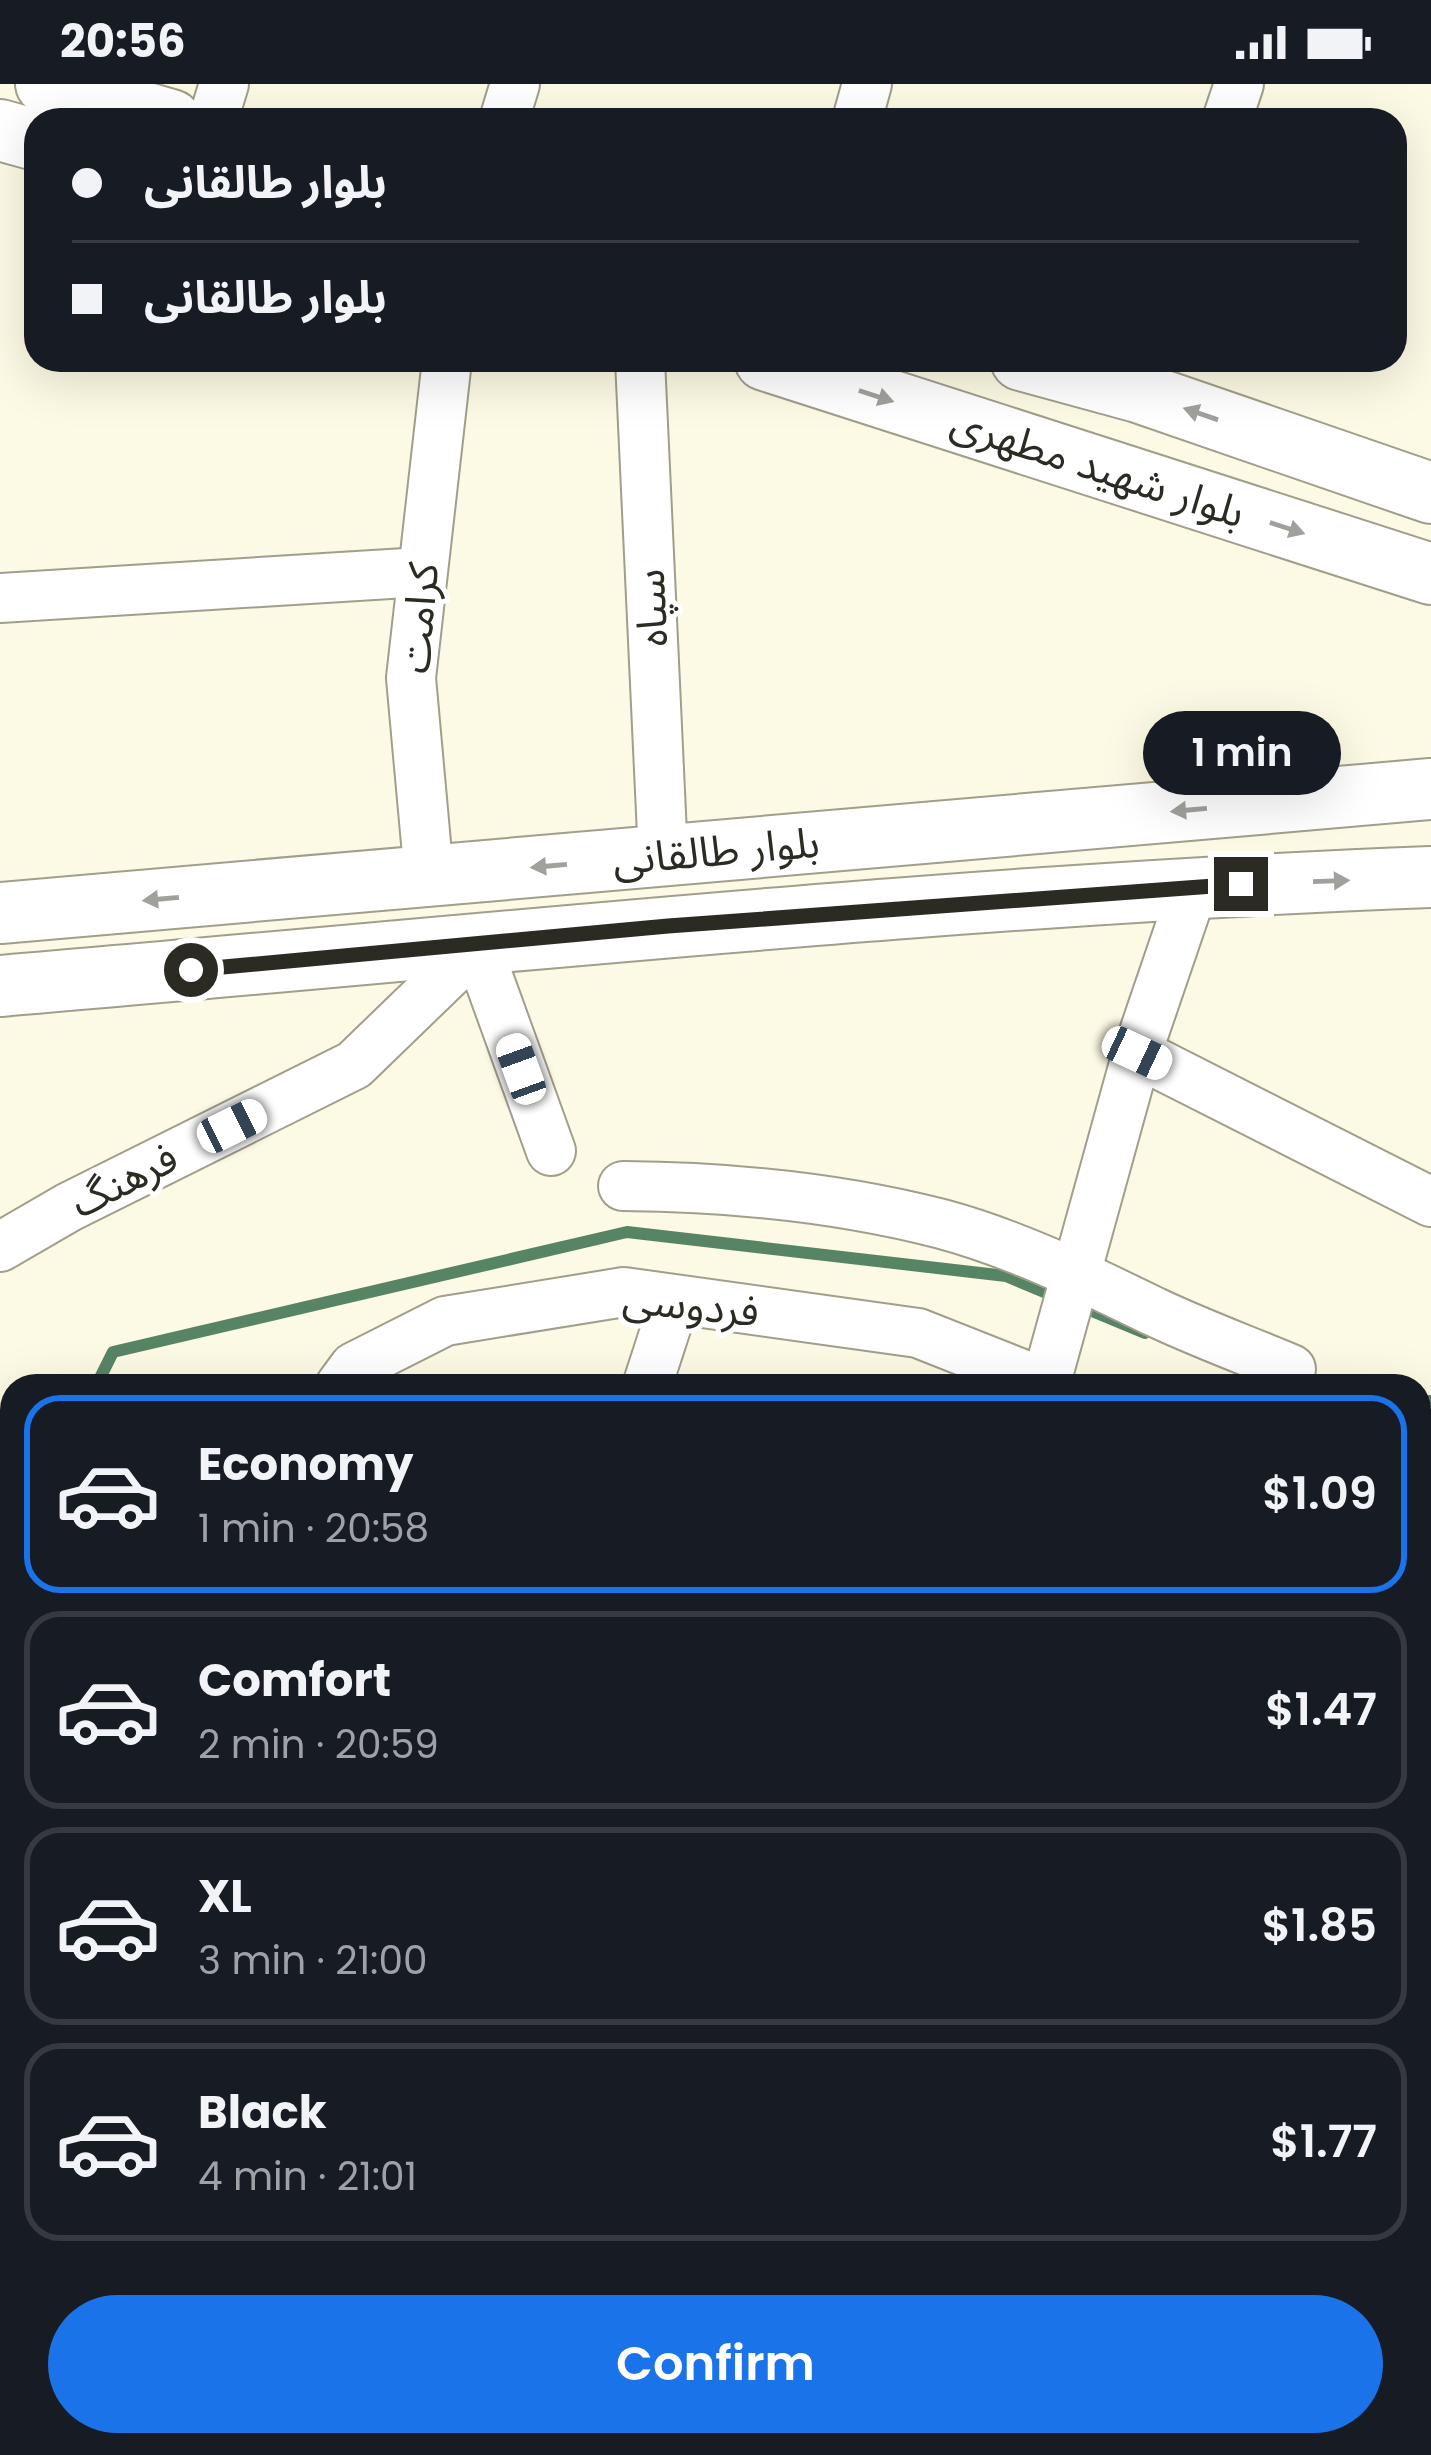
<!DOCTYPE html>
<html lang="en">
<head>
<meta charset="utf-8">
<style>
	:root { --surface:#171b24; --page:#20242c; --text:#f1f3f6; --muted:#9ea1a6; --line:#363941; --accent:#1a73e8 }
	body { margin:0; font-family:Poppins,"Noto Sans Arabic",sans-serif; background:var(--page); color:var(--text); height:100vh; display:flex; flex-direction:column; font-size:45px; white-space:nowrap }
	* { box-sizing:border-box; margin:0 }
	p { font-size:39px; color:var(--muted) }
	.icon { flex:none; width:66px; height:66px; fill:none; stroke:currentColor; stroke-width:2; stroke-linecap:round; stroke-linejoin:round }
	.map { position:relative; flex:1; overflow:hidden }
	.panel { position:absolute; left:0px; top:1290px; width:1431px; height:1083px; display:flex; flex-direction:column; background:var(--surface); border-radius:36px 36px 0 0; box-shadow:0 12px 48px #0002 }
	.panel>* { flex:none }
	.hud { position:absolute; left:24px; top:24px; width:1383px; height:264px; border-radius:36px; box-shadow:0 12px 48px #0002; display:grid; align-content:center; height:264px; padding:0 48px; background:var(--surface) }
	.end { position:absolute; width:54px; height:54px; margin:-27px; border:15px solid #2c2b23; background:#fff; box-shadow:0 0 0 6px #fff }
	.from { border-radius:50% }
	.bubble { position:absolute; height:84px; border-radius:42px; background:var(--surface); box-shadow:0 12px 48px #0002; font-size:39px; font-weight:600; line-height:84px; text-align:center }
	.car { position:absolute; width:36px; height:72px; margin:-36px -18px; border-radius:15px; box-shadow:0 0 9px 3px #0007; background:linear-gradient(#fff 24%,#345 0 40%,#fff 0 76%,#345 0 86%,#fff 0) }
	.hud b { display:flex; align-items:center; gap:42px; height:114px; font-size:45px }
	.hud b+b { border-top:3px solid var(--line) }
	.hud i { width:30px; height:30px; background:var(--text) }
	ul { padding:21px 0 0; list-style:none }
	li { display:flex; align-items:center; gap:36px; height:198px; margin:0 24px 18px; padding:0 24px; border:6px solid var(--line); border-radius:36px }
	li div { flex:1 }
	li b { display:block; font-size:45px }
	li em { font-style:normal; font-weight:600 }
	li.selected { border-color:var(--accent) }
	li>.icon { width:108px; height:108px; stroke-width:1.5 }
	.primary-button { display:flex; gap:24px; margin-top:auto; padding:24px 48px }
	.primary-button a { flex:1; height:138px; border-radius:72px; background:var(--accent); color:#fff; font-size:48px; font-weight:600; line-height:138px; text-align:center }
	.status { display:flex; justify-content:space-between; align-items:center; height:84px; padding:0 60px; background:var(--surface); direction:ltr }
	.status svg { height:33px; fill:currentColor }
	.map>svg:first-child { display:block }
</style>
</head>
<body>
<div class="status"><b>20:56</b><svg viewBox="0 0 49 12"><path d="M0 12V9h3v3zM5 12V6h3v6zM10 12V3h3v9zM15 12V0h3v12zM26 1h20v11H26zM47 4h2v5h-2z"/></svg></div>
<div class="map">
<svg width="1431" height="2371" viewBox="0 0 1431 2371">
	<rect width="100%" height="100%" fill="#fcf9e4"/>
	<g fill="none" stroke-linecap="round" stroke-linejoin="round">
		<g stroke="#588466" stroke-width="12">
			<path d="M1080 1222 1145 1249"/>
			<path d="M96 1302 113 1268 627 1148 1006 1192 1061 1215"/>
			<path d="M1419 1318 1431 1317"/>
			<path d="M0 1496 12 1471"/>
		</g>
		<g stroke="#a19e8b" stroke-width="52">
			<g id="minor">
				<path d="M213 36 224 0"/>
				<path d="M504 36 515 0"/>
				<path d="M857 36 867 0"/>
				<path d="M1227 36 1239 0"/>
				<path d="M640 276 663 772"/>
				<path d="M0 514 422 488"/>
				<path d="M429 792 411 594 447 276"/>
				<path d="M1137 969 1431 1118"/>
				<path d="M623 1102C732 1103 838 1113 942 1140 1016 1160 1087 1195 1155 1228 1199 1249 1246 1266 1291 1285"/>
				<path d="M0 1163 69 1123 354 981 477 862 551 1067"/>
				<path d="M340 1302 354 1283 445 1237 624 1208 918 1249 1052 1302"/>
				<path d="M647 1302 675 1216"/>
				<path d="M1045 1302 1137 969 1194 802"/>
				<path d="M1419 1371H1431"/>
				<path d="M1419 1649 1431 1613"/>
				<path d="M0 2025H12"/>
				<path d="M1419 2049 1431 2052"/>
				<path d="M1232 2361 1258 2371"/>
				<path d="M42 2365 52 2371"/>
				<path d="M301 2371 304 2361"/>
			</g>
		</g>
		<g stroke="#a19e8b" stroke-width="64">
			<g id="major">
				<path d="M46 0 171 36"/>
				<path d="M0 46 36 56"/>
				<path d="M765 276 1431 490"/>
				<path d="M1021 276 1138 308 1431 409"/>
				<path d="M0 829 1431 705"/>
				<path d="M0 902C477 862 953 811 1431 793"/>
			</g>
		</g>
		<use href="#minor" stroke="#fff" stroke-width="48"/>
		<use href="#major" stroke="#fff" stroke-width="60"/>
	</g>
	<defs><path id="oneway-solid" d="M-6-.8H1V-3.2L6.5 0L1 3.2V.8H-6Z" transform="scale(3)"/></defs>
	<g fill="#a0a09c">
		<use href="#oneway-solid" transform="translate(876 312) rotate(18)"/>
		<use href="#oneway-solid" transform="translate(1201 330) rotate(-161)"/>
		<use href="#oneway-solid" transform="translate(1287 444) rotate(18)"/>
		<use href="#oneway-solid" transform="translate(1189 726) rotate(175)"/>
		<use href="#oneway-solid" transform="translate(549 782) rotate(175)"/>
		<use href="#oneway-solid" transform="translate(1331 797) rotate(-2)"/>
		<use href="#oneway-solid" transform="translate(161 815) rotate(175)"/>
	</g>
	<g fill="none" stroke-linecap="round" stroke-linejoin="round">
		<path stroke="#2c2b23" stroke-width="15" d="M191 886 668 842 1241 800"/>
	</g>
	<g text-anchor="middle" dominant-baseline="central" stroke-width="10" stroke-linejoin="round" paint-order="stroke">
		<g font-size="42" fill="#2c2b23" stroke="#fff">
			<text transform="translate(1098 383) rotate(18)">بلوار شهید مطهری</text>
			<text transform="translate(651 524) rotate(-93)">سپاه</text>
			<text transform="translate(419 534) rotate(-85)">کرامت</text>
			<text transform="translate(716 767) rotate(-5)">بلوار طالقانی</text>
			<text transform="translate(124 1096) rotate(-27)">فرهنگ</text>
			<text transform="translate(691 1221) rotate(6)">فردوسی</text>
		</g>
	</g>
</svg>
<i class="end from" style="left:191px;top:886px"></i>
<i class="end" style="left:1241px;top:800px"></i>
<div class="bubble" style="left:1143px;top:627px;width:198px">1 min</div>
<i class="car" style="left:1137px;top:969px;rotate:115deg"></i>
<i class="car" style="left:521px;top:985px;rotate:340deg"></i>
<i class="car" style="left:232px;top:1042px;rotate:64deg"></i>
<div class="hud">
<b><i class="from"></i>بلوار طالقانی</b>
<b><i></i>بلوار طالقانی</b>
</div>
<section class="panel">
<ul>
<li class="selected"><svg class="icon" aria-label="car" viewBox="0 0 24 24"><path d="M5 17H2v-5l4-1 3-4h7l3 4 3 1v5h-3M9 17h6M6 11h13"/><circle cx="7" cy="17" r="2"/><circle cx="17" cy="17" r="2"/></svg><div><b>Economy</b><p>1 min · 20:58</p></div><em>$1.09</em></li>
<li><svg class="icon" aria-label="car" viewBox="0 0 24 24"><path d="M5 17H2v-5l4-1 3-4h7l3 4 3 1v5h-3M9 17h6M6 11h13"/><circle cx="7" cy="17" r="2"/><circle cx="17" cy="17" r="2"/></svg><div><b>Comfort</b><p>2 min · 20:59</p></div><em>$1.47</em></li>
<li><svg class="icon" aria-label="car" viewBox="0 0 24 24"><path d="M5 17H2v-5l4-1 3-4h7l3 4 3 1v5h-3M9 17h6M6 11h13"/><circle cx="7" cy="17" r="2"/><circle cx="17" cy="17" r="2"/></svg><div><b>XL</b><p>3 min · 21:00</p></div><em>$1.85</em></li>
<li><svg class="icon" aria-label="car" viewBox="0 0 24 24"><path d="M5 17H2v-5l4-1 3-4h7l3 4 3 1v5h-3M9 17h6M6 11h13"/><circle cx="7" cy="17" r="2"/><circle cx="17" cy="17" r="2"/></svg><div><b>Black</b><p>4 min · 21:01</p></div><em>$1.77</em></li>
</ul>
<div class="primary-button"><a>Confirm</a></div>
</section>
</div>
</body>
</html>
